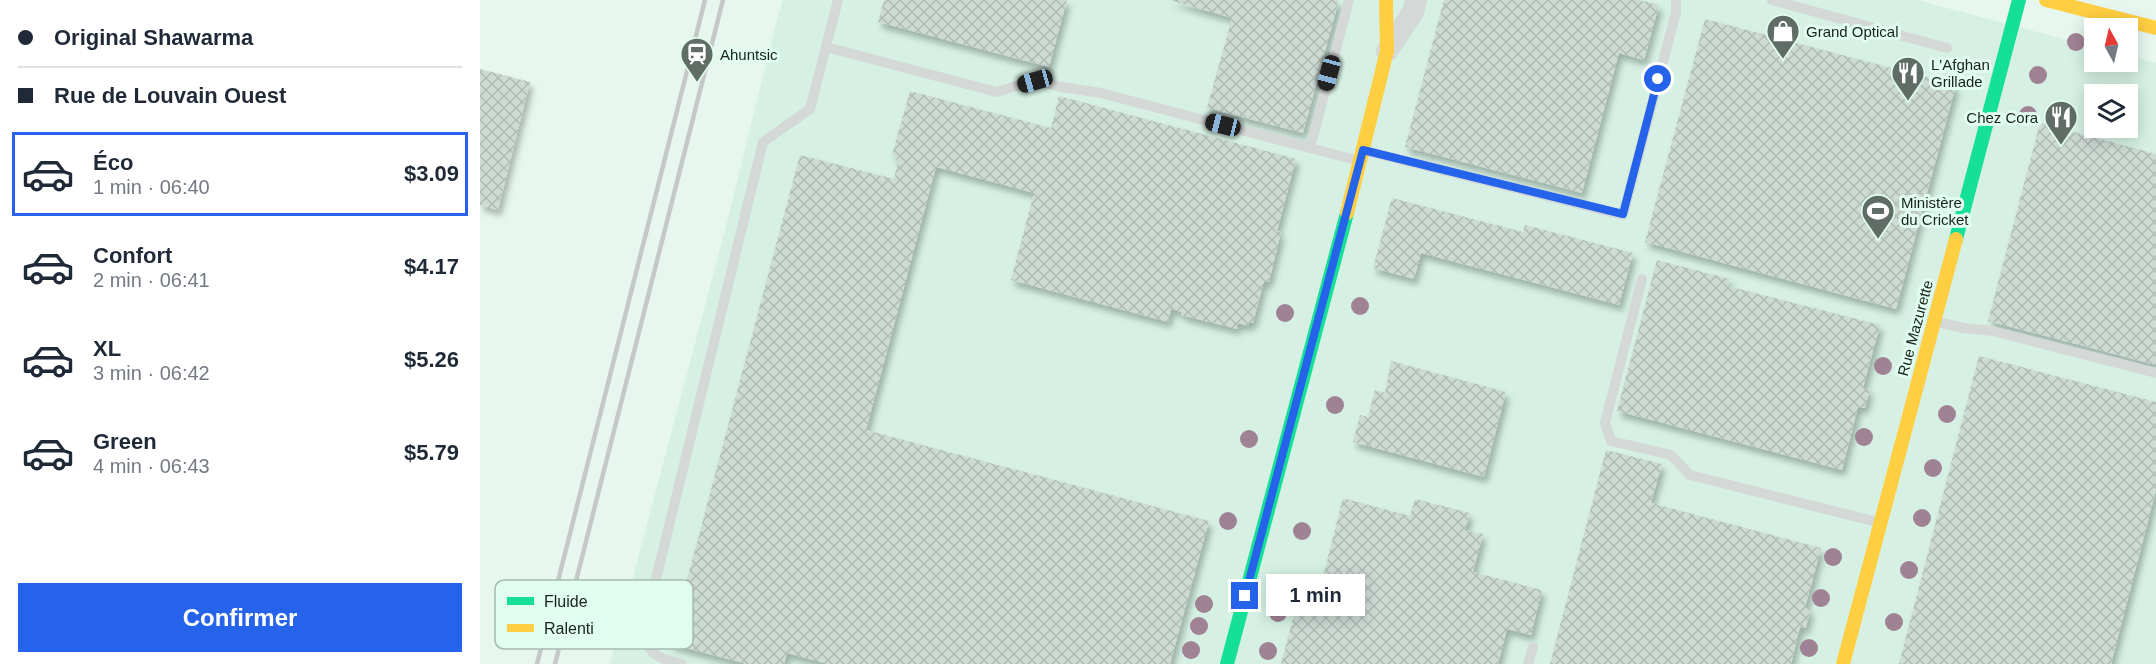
<!DOCTYPE html>
<html lang="fr">
<head>
<meta charset="utf-8">
<style>
	:root { --surface:#fff; --page:#f2f2f3; --text:#1f2937; --muted:#747a83; --line:#e0e1e3; --accent:#2563eb }
	body { margin:0; font-family:Arial,sans-serif; background:var(--page); color:var(--text); height:100vh; display:flex; flex-direction:column; font-size:22px; white-space:nowrap }
	* { box-sizing:border-box; margin:0 }
	p { font-size:20px; color:var(--muted) }
	.icon { flex:none; width:33px; height:33px; fill:none; stroke:currentColor; stroke-width:2; stroke-linecap:round; stroke-linejoin:round }
	.map { position:relative; flex:1; overflow:hidden }
	.sheet { display:flex; flex-direction:column; background:var(--surface); width:480px }
	.sheet>* { flex:none }
	.hud { display:grid; align-content:center; height:132px; padding:0 18px; background:var(--surface) }
	.needle { width:39px; rotate:352deg }
	.tools { position:absolute; left:1604px; top:18px; display:grid; gap:12px }
	.tools a { display:grid; place-items:center; width:54px; height:54px; border-radius:0px; background:var(--surface); box-shadow:0 3px 15px #0003; font-size:30px }
	.end { position:absolute; width:27px; height:27px; margin:-14px; border:8px solid #2563eb; background:#fff; box-shadow:0 0 0 3px #fff }
	.from { border-radius:50% }
	.bubble { position:absolute; height:42px; border-radius:0px; background:var(--surface); box-shadow:0 3px 15px #0003; font-size:20px; font-weight:700; line-height:42px; text-align:center }
	.car { position:absolute; width:18px; height:36px; margin:-18px -9px; border-radius:8px; box-shadow:0 0 4px 2px #0007; background:linear-gradient(#222 24%,#8ab4d8 0 40%,#222 0 76%,#8ab4d8 0 86%,#222 0) }
	.hud b { display:flex; align-items:center; gap:21px; height:57px; font-size:22px }
	.hud b+b { border-top:2px solid var(--line) }
	.hud i { width:15px; height:15px; background:var(--text) }
	ul { padding:0; list-style:none }
	li { display:flex; align-items:center; gap:18px; height:84px; margin:0 12px 9px; padding:0 6px; border:3px solid transparent; border-radius:0px }
	li div { flex:1 }
	li b { display:block; font-size:22px }
	li em { font-style:normal; font-weight:700 }
	li.active { border-color:var(--accent) }
	li>.icon { width:54px; height:54px; stroke-width:1.5 }
	.button { display:flex; gap:12px; margin-top:auto; padding:12px 18px }
	.button a { flex:1; height:69px; border-radius:0px; background:var(--accent); color:#fff; font-size:24px; font-weight:700; line-height:69px; text-align:center }
	main { display:flex; flex:1; min-height:0 }
	.map>svg:first-child { display:block }
</style>
</head>
<body>
<main>
<section class="sheet">
<div class="hud">
<b><i class="from"></i>Original Shawarma</b>
<b><i></i>Rue de Louvain Ouest</b>
</div>
<ul>
<li class="active"><svg class="icon" aria-label="car" viewBox="0 0 24 24"><path d="M5 17H2v-5l4-1 3-4h7l3 4 3 1v5h-3M9 17h6M6 11h13"/><circle cx="7" cy="17" r="2"/><circle cx="17" cy="17" r="2"/></svg><div><b>Éco</b><p>1 min · 06:40</p></div><em>$3.09</em></li>
<li><svg class="icon" aria-label="car" viewBox="0 0 24 24"><path d="M5 17H2v-5l4-1 3-4h7l3 4 3 1v5h-3M9 17h6M6 11h13"/><circle cx="7" cy="17" r="2"/><circle cx="17" cy="17" r="2"/></svg><div><b>Confort</b><p>2 min · 06:41</p></div><em>$4.17</em></li>
<li><svg class="icon" aria-label="car" viewBox="0 0 24 24"><path d="M5 17H2v-5l4-1 3-4h7l3 4 3 1v5h-3M9 17h6M6 11h13"/><circle cx="7" cy="17" r="2"/><circle cx="17" cy="17" r="2"/></svg><div><b>XL</b><p>3 min · 06:42</p></div><em>$5.26</em></li>
<li><svg class="icon" aria-label="car" viewBox="0 0 24 24"><path d="M5 17H2v-5l4-1 3-4h7l3 4 3 1v5h-3M9 17h6M6 11h13"/><circle cx="7" cy="17" r="2"/><circle cx="17" cy="17" r="2"/></svg><div><b>Green</b><p>4 min · 06:43</p></div><em>$5.79</em></li>
</ul>
<div class="button"><a>Confirmer</a></div>
</section>
<div class="map">
<svg width="1676" height="664" viewBox="0 0 1676 664">
	<defs>
		<pattern id="building-cross-hatch" width="8" height="8" patternUnits="userSpaceOnUse" patternTransform="scale(1.5)"><rect width="8" height="8" fill="#cedad4"/><path d="M0 0l8 8M0 8l8-8" fill="none" stroke="#b0bbb6"/></pattern>
		<filter id="shadow"><feDropShadow dx="3.5" dy="6" stdDeviation="3" flood-color="#0004"/></filter>
	</defs>
	<rect width="100%" height="100%" fill="#e7f7ef"/>
	<path fill="#d6f1e4" fill-rule="evenodd" d="M303 0H1437L1614 47V62H1647V56L1676 63V664H130L246 226 297 19ZM1614 94H1647V128H1614Z"/>
	<g fill="url(#building-cross-hatch)" filter="url(#shadow)">
		<path d="M404 0H587L569 67 398 22Z"/>
		<path d="M689 0H859L823 133 727 108 752 18Z"/>
		<path d="M964 0H1159L1179 5 1164 60 1139 53 1102 193 925 147Z"/>
		<path d="M1225 19 1476 85 1416 309 1165 242Z"/>
		<path d="M0 69 50 82 18 210 0 205Z"/>
		<path d="M430 91 571 128 579 96 816 159 797 231 801 232 789 282 784 281 773 323 769 322 768 326 758 323 757 329 701 315 702 312 691 309 688 322 531 280 554 193 456 167 386 430 729 521 690 664H348L307 653 304 664H267L190 644 320 155 414 179 419 157 412 155Z"/>
		<path d="M1560 123 1676 154V365L1508 321Z"/>
		<path d="M912 198 1043 232 1045 225 1153 253 1139 305 941 253 934 279 893 268Z"/>
		<path d="M1177 260 1250 279 1248 286 1400 325 1383 388 1390 389 1388 396 1385 408 1378 407 1362 470 1137 411Z"/>
		<path d="M1499 356 1676 402V490L1631 664H1419Z"/>
		<path d="M911 361 1026 392 1004 477 873 442 880 415 888 417 895 390 905 393Z"/>
		<path d="M1126 450 1182 464 1171 503 1341 548 1325 608 1331 610 1327 623 1326 628 1320 627 1311 664H1070Z"/>
		<path d="M863 498 930 516 935 499 990 513 985 530 1003 534 993 572 1062 590 1051 635 1027 629 1018 664H801L824 577 842 581Z"/>
	</g>
	<g fill="none" stroke-linecap="round" stroke-linejoin="round">
		<g stroke="#d4d8d6" stroke-width="10">
			<path d="M869 0 830 148 876 160"/>
			<path d="M1292 0 1467 48"/>
			<path d="M346 47 517 92 555 80 581 87 621 93 830 148"/>
			<path d="M886 151 1143 215 1196 12V0"/>
			<path d="M1162 279 1125 423 1131 441 1191 455 1210 475 1397 522"/>
			<path d="M1457 322 1484 328 1513 331 1676 373"/>
			<path d="M202 664C174 657 163 653 166 620L283 142 330 109 358 0"/>
			<path d="M1048 664 1053 647"/>
		</g>
		<path stroke="#d4d8d6" stroke-width="22" d="M907 51 933 12 936 0"/>
		<g stroke="#16e098" stroke-width="14">
			<path d="M1476 239 1539 0"/>
			<path d="M747 664 867 213"/>
		</g>
		<g stroke="#ffcf43" stroke-width="14">
			<path d="M1566 0 1676 28"/>
			<path d="M867 213 907 51 906 0"/>
			<path d="M1363 664 1476 239"/>
		</g>
		<g stroke="#c4c9c7" stroke-width="4.5">
			<path d="M57 664 225 0"/>
			<path d="M75 664 243 0"/>
		</g>
	</g>
	<g fill="#a08295">
		<circle cx="1596" cy="42" r="9"/>
		<circle cx="1558" cy="75" r="9"/>
		<circle cx="1548" cy="115" r="9"/>
		<circle cx="880" cy="306" r="9"/>
		<circle cx="805" cy="313" r="9"/>
		<circle cx="1403" cy="366" r="9"/>
		<circle cx="855" cy="405" r="9"/>
		<circle cx="1467" cy="414" r="9"/>
		<circle cx="1384" cy="437" r="9"/>
		<circle cx="769" cy="439" r="9"/>
		<circle cx="1453" cy="468" r="9"/>
		<circle cx="1442" cy="518" r="9"/>
		<circle cx="748" cy="521" r="9"/>
		<circle cx="822" cy="531" r="9"/>
		<circle cx="1353" cy="557" r="9"/>
		<circle cx="1429" cy="570" r="9"/>
		<circle cx="1341" cy="598" r="9"/>
		<circle cx="724" cy="604" r="9"/>
		<circle cx="798" cy="613" r="9"/>
		<circle cx="1414" cy="622" r="9"/>
		<circle cx="719" cy="626" r="9"/>
		<circle cx="1329" cy="648" r="9"/>
		<circle cx="711" cy="650" r="9"/>
		<circle cx="788" cy="651" r="9"/>
	</g>
	<g fill="none" stroke-linecap="round" stroke-linejoin="round">
		<path stroke="#2563eb" stroke-width="8" d="M765 596 883 150 1143 214 1178 79"/>
	</g>
	<defs>
		<g id="shop-pin" transform="scale(1.725)"><path d="M0 17L-7.5 6A9.5 9.5 0 1 1 7.5 6Z" fill="#606d67" stroke="#e1fdf0"/><path d="M-5-2.5h2.3a2.7 3.5 0 0 1 5.4 0H5L5.5 6h-11ZM-1.5-2.5h3a1.5 2.3 0 0 0-3 0Z" fill="#fff"/></g>
		<g id="station-pin" transform="scale(1.725)"><path d="M0 17L-7.5 6A9.5 9.5 0 1 1 7.5 6Z" fill="#606d67" stroke="#e1fdf0"/><path d="M-3-6H3Q5-6 5-4V2Q5 4 3 4L4.5 6H3L1.5 4h-3L-3 6H-4.5L-3 4Q-5 4-5 2V-4Q-5-6-3-6ZM-3.5-4v3h7v-3ZM-3.5 1v1.5H-2V1ZM2 1v1.5H3.5V1Z" fill="#fff"/></g>
		<g id="restaurant-pin" transform="scale(1.725)"><path d="M0 17L-7.5 6A9.5 9.5 0 1 1 7.5 6Z" fill="#606d67" stroke="#e1fdf0"/><path d="M-5-6h1v4h1v-4h1v4h1v-4h1v5L-1.5 .5V6h-2V.5L-5-1ZM5-6V6H3V1.5H1.5Q1.5-4 5-6Z" fill="#fff"/></g>
		<g id="stadium-pin" transform="scale(1.725)"><path d="M0 17L-7.5 6A9.5 9.5 0 1 1 7.5 6Z" fill="#606d67" stroke="#e1fdf0"/><path d="M0-5a6.5 5 0 1 0 0 10a6.5 5 0 1 0 0-10ZM-3.5-1.8h7v3.6h-7Z" fill="#fff"/></g>
	</defs>
	<g fill-rule="evenodd">
		<use href="#shop-pin" x="1303" y="31"/>
		<use href="#station-pin" x="217" y="54"/>
		<use href="#restaurant-pin" x="1428" y="73"/>
		<use href="#restaurant-pin" x="1581" y="117"/>
		<use href="#stadium-pin" x="1398" y="211"/>
	</g>
	<g text-anchor="middle" dominant-baseline="central" stroke-width="6" stroke-linejoin="round" paint-order="stroke">
		<g font-size="15" fill="#18221e" stroke="#e1fdf0" text-anchor="start">
			<text x="1326" y="31">Grand Optical</text>
			<text x="240" y="54">Ahuntsic</text>
			<text x="1451" y="64">L'Afghan<tspan x="1451" dy="17">Grillade</tspan></text>
			<text x="1558" y="117" text-anchor="end">Chez Cora</text>
			<text x="1421" y="202">Ministère<tspan x="1421" dy="17">du Cricket</tspan></text>
		</g>
		<g font-size="15" fill="#18221e" stroke="#e1fdf0">
			<text transform="translate(1435 328) rotate(-75)">Rue Mazurette</text>
		</g>
	</g>
	<rect x="15" y="580" width="198" height="69" rx="9" fill="#e1fdf0" stroke="#a5bbb1" stroke-width="1.5"/>
	<rect x="27" y="597" width="27" height="8" fill="#16e098"/>
	<rect x="27" y="624" width="27" height="8" fill="#ffcf43"/>
	<g font-size="16" fill="#18221e">
		<text x="64" y="607">Fluide</text>
		<text x="64" y="634">Ralenti</text>
	</g>
</svg>
<div class="tools">
<a><svg class="needle" viewBox="-14 -14 28 28"><path d="M0-13l5 13h-10z" fill="#e53935"/><path d="M0 13l5-13h-10z" fill="#747a83"/></svg></a>
<a><svg class="icon" aria-label="layers" viewBox="0 0 24 24"><path d="M12 4l9 5-9 5-9-5zM3 14l9 5 9-5"/></svg></a>
</div>
<i class="end from" style="left:1178px;top:79px"></i>
<i class="end" style="left:765px;top:596px"></i>
<div class="bubble" style="left:786px;top:574px;width:99px">1 min</div>
<i class="car" style="left:849px;top:73px;rotate:195deg"></i>
<i class="car" style="left:555px;top:81px;rotate:254deg"></i>
<i class="car" style="left:743px;top:125px;rotate:284deg"></i>
</div>
</main>
</body>
</html>
